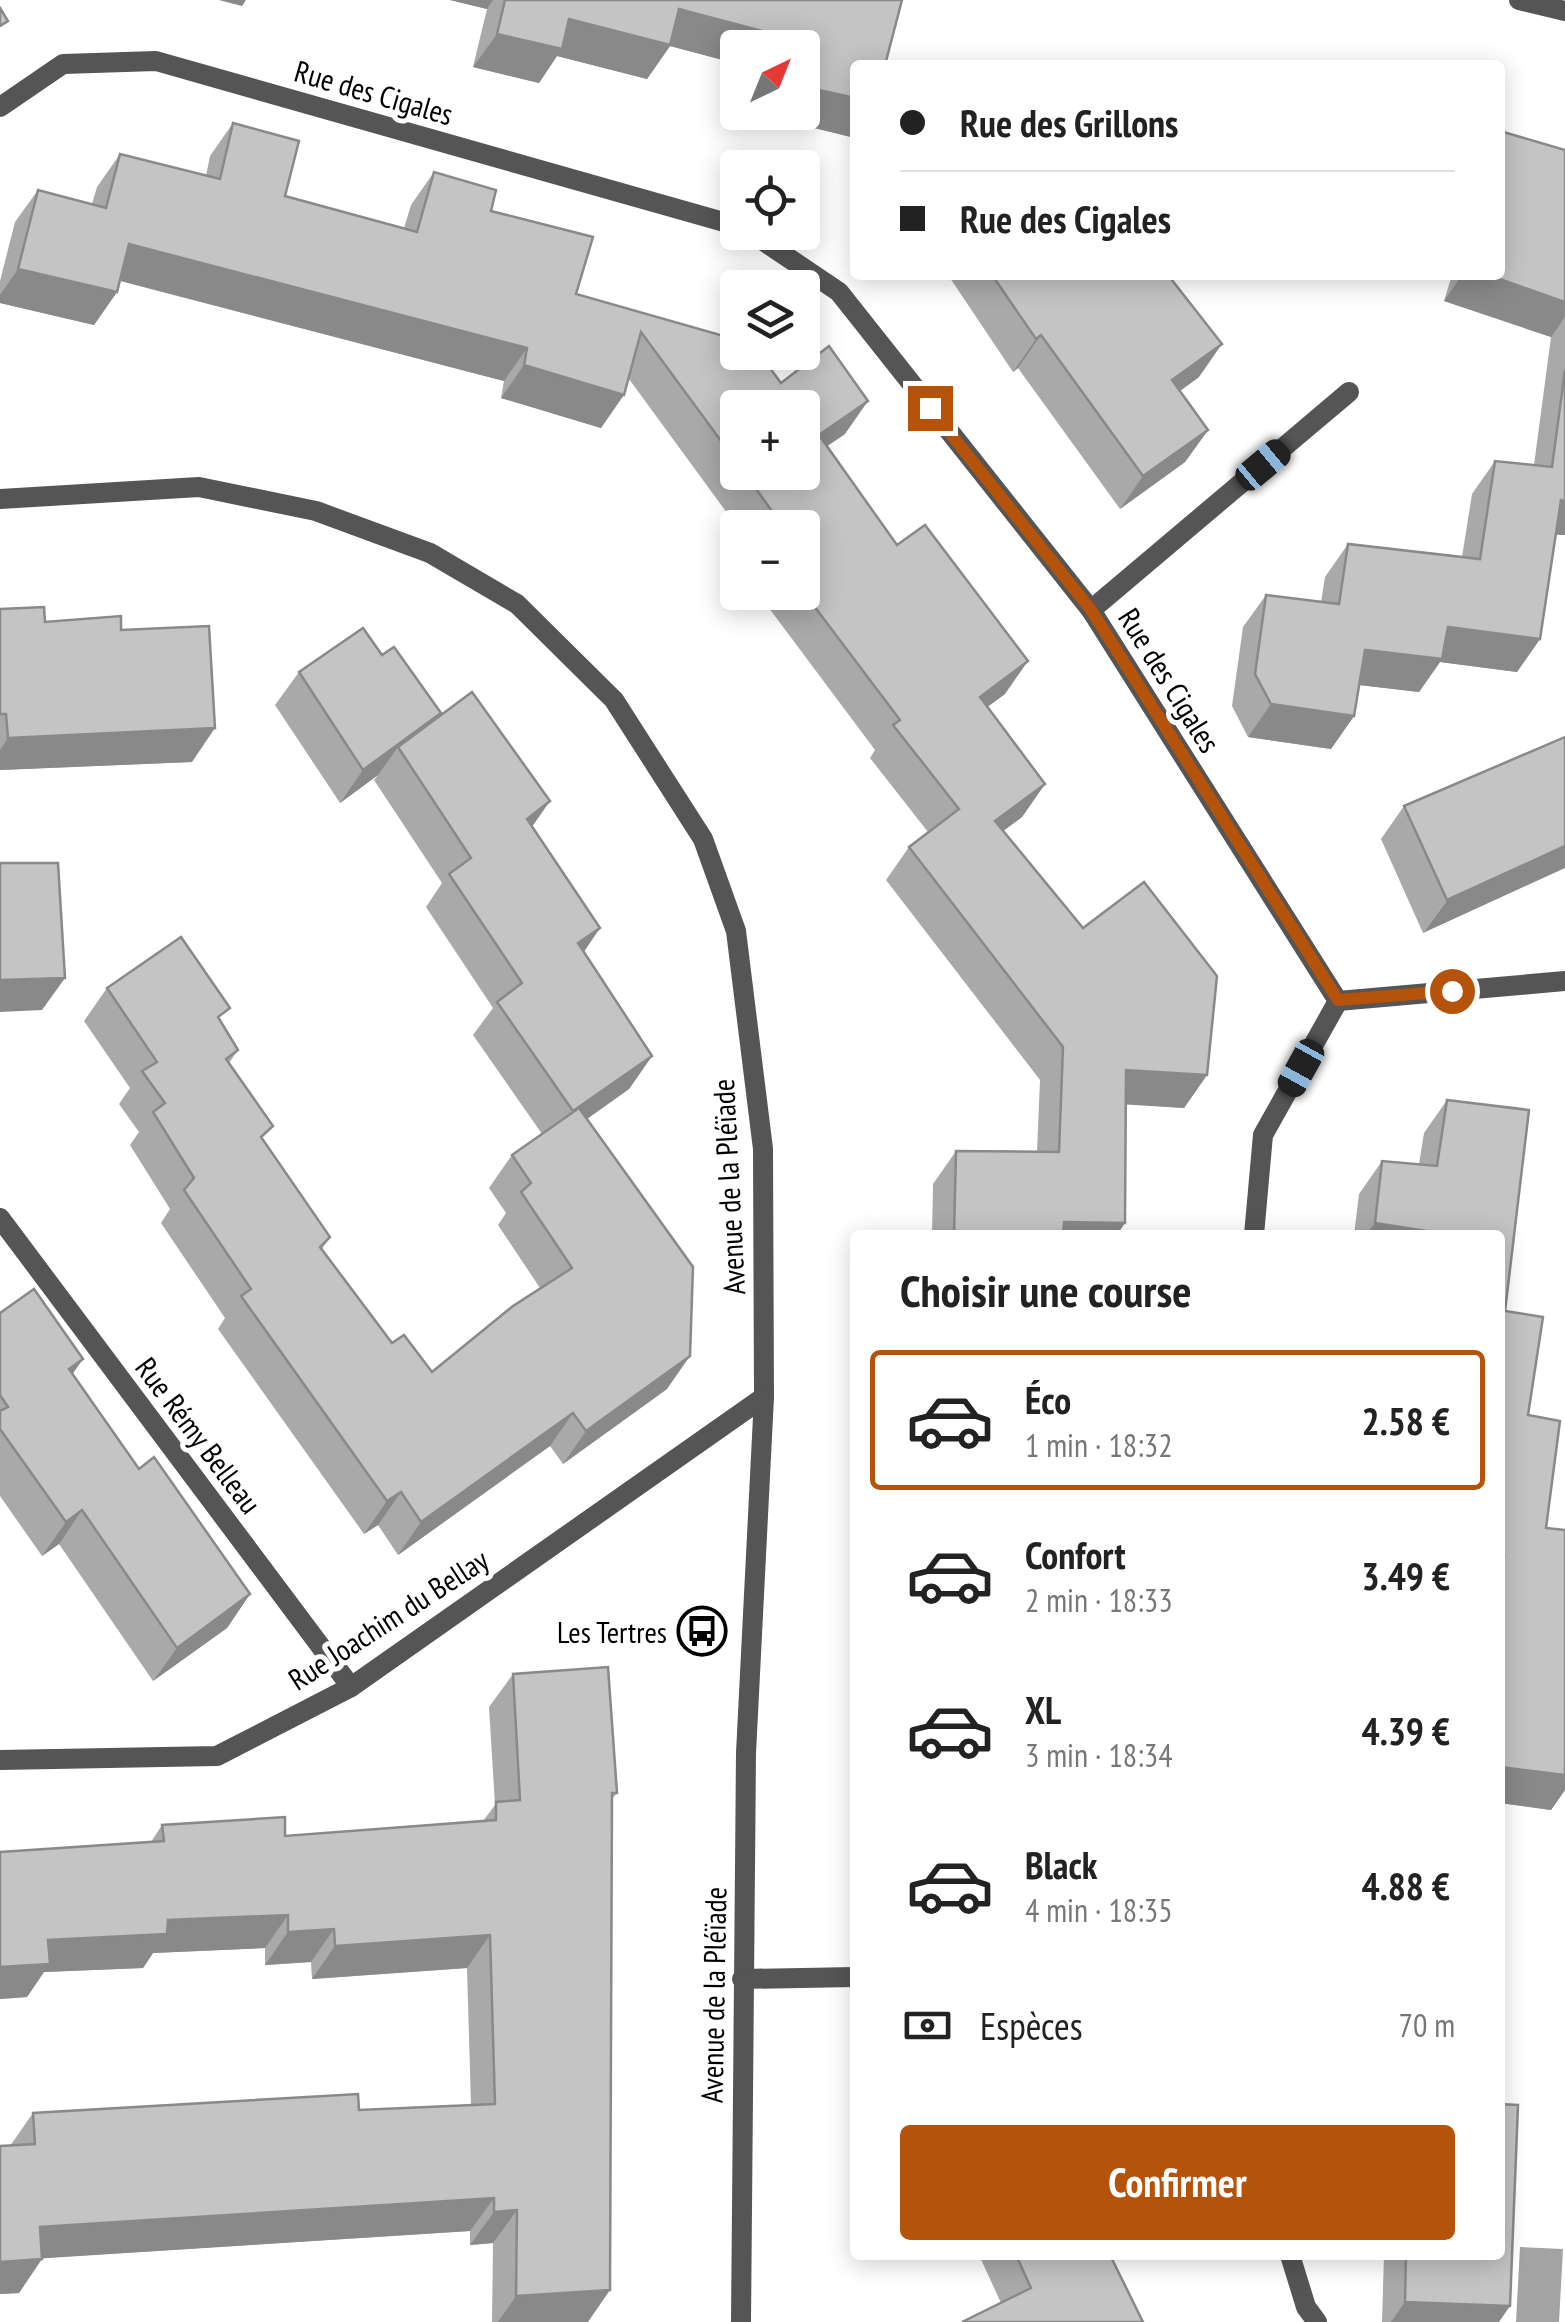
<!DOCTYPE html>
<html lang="fr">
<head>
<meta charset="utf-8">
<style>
	:root { --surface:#fff; --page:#f2f2f2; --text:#222; --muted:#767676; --line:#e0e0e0; --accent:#b45309 }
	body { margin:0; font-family:"PT Sans Narrow",sans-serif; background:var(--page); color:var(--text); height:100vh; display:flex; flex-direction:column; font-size:38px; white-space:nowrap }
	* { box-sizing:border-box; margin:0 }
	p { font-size:32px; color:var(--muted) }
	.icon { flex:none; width:55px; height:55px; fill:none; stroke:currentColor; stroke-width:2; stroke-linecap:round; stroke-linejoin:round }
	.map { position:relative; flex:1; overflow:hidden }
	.details { position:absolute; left:850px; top:1230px; width:655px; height:1030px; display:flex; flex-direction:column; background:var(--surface); border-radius:10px; box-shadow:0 5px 25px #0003 }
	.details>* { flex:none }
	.guide { position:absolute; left:850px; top:60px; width:655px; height:220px; border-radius:10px; box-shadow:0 5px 25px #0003; display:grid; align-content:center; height:220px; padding:0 50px; background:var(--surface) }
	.needle { width:65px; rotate:43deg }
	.tools { position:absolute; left:720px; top:30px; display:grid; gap:20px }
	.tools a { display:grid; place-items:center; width:100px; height:100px; border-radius:10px; background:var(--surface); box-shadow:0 5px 25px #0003; font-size:50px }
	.end { position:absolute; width:45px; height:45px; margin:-22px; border:12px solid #b45309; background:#fff; box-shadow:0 0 0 5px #fff }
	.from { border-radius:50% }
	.car { position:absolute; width:30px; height:60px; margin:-30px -15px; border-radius:12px; box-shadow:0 0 8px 2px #0007; background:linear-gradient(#222 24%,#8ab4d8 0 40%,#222 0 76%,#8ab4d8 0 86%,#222 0) }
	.guide b { display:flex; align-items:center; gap:35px; height:95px; font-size:38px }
	.guide b+b { border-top:2px solid var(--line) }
	.guide i { width:25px; height:25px; background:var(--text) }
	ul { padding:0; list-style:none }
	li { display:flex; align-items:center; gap:30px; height:140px; margin:0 20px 15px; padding:0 30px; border:5px solid transparent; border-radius:10px }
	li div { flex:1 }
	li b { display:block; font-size:38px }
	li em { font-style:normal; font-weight:600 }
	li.on { border-color:var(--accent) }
	li>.icon { width:90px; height:90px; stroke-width:1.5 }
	h2 { padding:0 50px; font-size:45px; line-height:120px }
	.pay { display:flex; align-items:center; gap:25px; height:110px; padding:0 50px; font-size:38px }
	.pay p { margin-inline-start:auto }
	.primary-button { display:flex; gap:20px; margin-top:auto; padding:20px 50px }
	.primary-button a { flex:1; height:115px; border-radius:10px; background:var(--accent); color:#fff; font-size:40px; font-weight:600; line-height:115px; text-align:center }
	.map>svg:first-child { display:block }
</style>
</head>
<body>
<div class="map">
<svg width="1565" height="2322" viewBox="0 0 1565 2322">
	<rect width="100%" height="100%" fill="#fff"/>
	<path fill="#a3a3a3" d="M1520 2247 1563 2249 1559 2322H1516Z"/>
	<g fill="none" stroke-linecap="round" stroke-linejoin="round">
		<g stroke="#555" stroke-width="20">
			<path d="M1519 0 1565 11"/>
			<path d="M0 107 63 64 156 61 738 226"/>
			<path d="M750 232 839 292 1091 610 1338 1001 1263 1135 1254 1235"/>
			<path d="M0 499 199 487 316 511 430 553 517 604 614 700 703 839 736 931 763 1149 764 1397 746 1753 741 2322"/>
			<path d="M1091 610 1349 392"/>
			<path d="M1338 1001 1565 981"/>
			<path d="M0 1218 351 1687"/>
			<path d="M0 1760 217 1756 351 1687 764 1397"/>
			<path d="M742 1979 855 1977"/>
			<path d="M1290 2255 1306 2307 1317 2322"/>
		</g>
	</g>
	<g fill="#a9a9a9" fill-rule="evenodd">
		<path d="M450 0H902L855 65V132L851 137 786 121 788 112H802V48H738V64L670 46 647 79 557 56 539 83 473 67 487 9Z"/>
		<path d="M233 123 285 196 404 228 411 205 434 172 491 211 576 294 781 383 845 434 827 446 1005 694 987 707 1045 784 1022 817 1003 831 1083 928 1207 1075 1184 1108 1126 1104 1117 1235H932L933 1184 956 1151 1037 1152 1040 1080 886 880 909 847 928 832 870 758 875 750 757 592H802V528H738L629 379 601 428 501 398 504 381 120 281 117 292 94 325 0 303V281L15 222 38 190 92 204 97 187 120 154 206 176 210 156ZM738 408 802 472H738Z"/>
		<path d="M1565 150V535H1556L1540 639 1517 672 1440 662 1419 692 1359 685 1354 716 1331 749 1248 737 1232 706 1243 627 1266 595 1321 602 1325 577 1348 544 1462 557 1472 494 1495 461 1534 465 1551 337 1444 301 1452 275H1500Z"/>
		<path d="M948 275H1168L1199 377 1180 391 1208 430 1185 462 1120 509 1018 368 1013 372Z"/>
		<path d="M0 609 45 622 121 630 192 762 0 770Z"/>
		<path d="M382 655 441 713 438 717 532 827 600 928 584 952 652 1056 629 1089 587 1119 667 1389 563 1464 550 1446 398 1555 378 1525 364 1534 218 1329 225 1318 161 1223 170 1209 130 1145 139 1132 119 1104 130 1088 84 1021 107 988 221 1021 238 1050 229 1063 263 1140 330 1237 322 1249 392 1343 432 1372 540 1288 498 1225 506 1213 489 1188 512 1155 542 1134 473 1035 493 1008 426 907 442 883 374 780 378 775 340 803 275 705 299 672Z"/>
		<path d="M1565 737 1423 933 1381 839 1404 806Z"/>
		<path d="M1447 1100 1529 1110 1505 1311 1543 1317 1528 1415 1560 1421 1546 1528 1565 1530V1790L1551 1810 1500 1803V1235H1354L1359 1194 1382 1161 1419 1164 1424 1133Z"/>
		<path d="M0 1313 72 1374 139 1469 250 1594 227 1628 153 1681 59 1544 42 1556 0 1496Z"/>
		<path d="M513 1674 617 1793 612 1799 588 2322H492L493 2243 470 2245V2231L42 2258 19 2293 0 2294V2146H10L33 2113 359 2110 471 2105 467 1968 312 1979 311 1962 265 1965V1948L153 1953 143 1968 44 1972 27 1997 0 1999 151 1842 162 1825 285 1836 483 1821 495 1805 489 1707Z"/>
		<path d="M979 2255H1115L1112 2259 1001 2303Z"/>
		<path d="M1384 2255H1500L1499 2322H1382Z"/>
	</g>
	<g fill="#898989">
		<path d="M219 0H246L242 6Z"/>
		<path d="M450 0H493L487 9Z"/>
		<path d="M679 9 819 46 802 70V48H738V64L670 46 647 79 557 56 539 83 473 67 497 34 569 19Z"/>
		<path d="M810 88 855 98V132L851 137 786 121 792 112H802V98Z"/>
		<path d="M129 244 527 348 504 381 106 277Z"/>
		<path d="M18 269 117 292 94 325 0 303V295Z"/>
		<path d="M1462 275H1488L1565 302V317L1551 337 1444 301Z"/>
		<path d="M1041 335 1018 368 1013 372 1036 339Z"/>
		<path d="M1222 344 1199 377 1149 413 1172 380Z"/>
		<path d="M524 365 624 395 601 428 501 398Z"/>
		<path d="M868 401 845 434 802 463 819 435Z"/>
		<path d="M1208 430 1185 462 1120 509 1143 476Z"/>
		<path d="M1561 500 1565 501V535L1538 533Z"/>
		<path d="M1448 627 1540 639 1517 672 1440 662 1419 692 1342 683 1365 650Z"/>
		<path d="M1028 661 1005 694 956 730 980 697Z"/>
		<path d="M1271 704 1354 716 1331 749 1248 737Z"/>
		<path d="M441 713 417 746 398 747 378 775 340 803 363 770Z"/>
		<path d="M215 728 192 762 0 770V750L8 738Z"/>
		<path d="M1045 784 1022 817 972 854 995 821Z"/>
		<path d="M550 801 527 834V819Z"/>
		<path d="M1565 846V868L1423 933 1447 900Z"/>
		<path d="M600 928 577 961 578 943Z"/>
		<path d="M65 978 42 1010 0 1012V980Z"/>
		<path d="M652 1056 629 1089 550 1145 573 1111Z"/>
		<path d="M1126 1070 1207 1075 1184 1108 1103 1103Z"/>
		<path d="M1064 1222 1125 1223 1117 1235H1055Z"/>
		<path d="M1375 1223 1426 1231 1423 1235H1366Z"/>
		<path d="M690 1356 667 1389 563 1464 586 1431Z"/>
		<path d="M83 1359 60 1392 69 1369Z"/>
		<path d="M573 1413 550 1446 398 1555 421 1522Z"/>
		<path d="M401 1492 378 1525 364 1534 387 1501Z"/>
		<path d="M82 1510 59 1544 42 1556 66 1522Z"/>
		<path d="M250 1594 227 1628 153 1681 177 1648Z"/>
		<path d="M1500 1767 1565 1775V1790L1551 1810 1500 1803Z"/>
		<path d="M288 1915 265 1948 153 1953 143 1968 44 1972 27 1997 0 1999V1967L48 1940 168 1920Z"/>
		<path d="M334 1929 311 1962 265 1965 288 1932Z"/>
		<path d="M490 1935 467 1968 312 1979 335 1946Z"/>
		<path d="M494 2198 470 2231 17 2260 40 2227Z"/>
		<path d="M517 2210 493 2243 470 2245 494 2212Z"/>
		<path d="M42 2259 19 2293 0 2294V2262Z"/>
		<path d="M610 2290 588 2322H498L516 2296Z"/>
		<path d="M1405 2302 1510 2306 1499 2322H1391Z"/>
	</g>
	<g fill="#c4c4c4" stroke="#898989" stroke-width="2.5">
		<path d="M505 0H902L885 65H855V98L810 88 819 46 679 9 670 45 569 19 562 49 497 34Z"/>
		<path d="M0 8 8 21 0 26Z"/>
		<path d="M233 123 299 141 285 196 417 232 434 172 496 190 491 211 593 237 576 294 727 337 738 330V352H758L781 383 829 346 868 401 819 435 897 545 925 525 1028 661 980 697 1045 784 995 821 1083 928 1144 882 1217 976 1207 1075 1126 1070 1125 1223 1064 1222 1063 1235H954L956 1151 1059 1152 1063 1047 909 847 959 809 893 725 900 720 802 590V528H784L744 472H802V408H738V464L641 332 624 395 524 365 527 348 129 244 117 292 18 269 38 190 106 208 120 154 220 179Z"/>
		<path d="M1500 131 1565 150V302L1488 275H1500Z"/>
		<path d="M992 275H1168L1222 344 1172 380 1208 430 1143 476 1041 335 1036 339Z"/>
		<path d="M1565 370V501L1561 500 1540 639 1448 627 1442 659 1365 650 1354 716 1271 704 1255 674 1266 595 1339 604 1348 544 1480 559 1495 461 1552 467Z"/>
		<path d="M44 607 45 622 121 616V630L209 626 215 728 8 738 6 714H0V609Z"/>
		<path d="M363 628 382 655 394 647 441 713 363 770 299 672Z"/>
		<path d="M472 692 550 801 527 819 600 928 578 943 652 1056 573 1111 497 1002 522 983 449 874 471 858 398 747Z"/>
		<path d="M1565 737V846L1447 900 1404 806Z"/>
		<path d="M0 863H58L65 978 0 980Z"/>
		<path d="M181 937 230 1008 218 1017 238 1050 226 1059 273 1126 261 1137 330 1237 320 1247 392 1343 404 1335 432 1372 513 1306 572 1268 521 1192 531 1183 512 1155 579 1108 693 1267 690 1356 586 1431 573 1413 421 1522 401 1492 387 1501 241 1296 251 1289 184 1190 194 1178 153 1112 165 1103 142 1071 157 1062 107 988Z"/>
		<path d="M1447 1100 1529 1110 1505 1311 1543 1317 1528 1415 1560 1421 1546 1528 1565 1530V1775L1500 1767V1578L1504 1556H1500V1235H1425L1426 1231 1375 1223 1382 1161 1437 1166Z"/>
		<path d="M34 1289 83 1359 69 1369 139 1469 154 1457 250 1594 177 1648 82 1510 66 1522 0 1429V1411L8 1407 0 1395V1313Z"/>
		<path d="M608 1667 617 1793H612L610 2290 516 2296 517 2210 494 2212V2198L40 2227 42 2259 0 2262V2146L35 2144 33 2113 358 2094 359 2110 495 2104 490 1935 335 1946 334 1929 288 1932V1915L168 1920 167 1934 48 1940 50 1964 0 1967V1852L164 1841 162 1825 285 1817V1836L496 1820V1802L520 1800 513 1674Z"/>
		<path d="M1500 2104 1518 2105 1510 2306 1405 2302 1406 2255H1500Z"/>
		<path d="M1016 2255H1110L1143 2322H962L1031 2288Z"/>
	</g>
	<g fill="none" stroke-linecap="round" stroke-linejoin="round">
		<path stroke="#b45309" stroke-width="12" d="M930 408 1091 610 1338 1000 1452 991"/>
	</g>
	<defs>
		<g id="bus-ring" transform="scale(2.5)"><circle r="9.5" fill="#fff" stroke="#000" stroke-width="1.5"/><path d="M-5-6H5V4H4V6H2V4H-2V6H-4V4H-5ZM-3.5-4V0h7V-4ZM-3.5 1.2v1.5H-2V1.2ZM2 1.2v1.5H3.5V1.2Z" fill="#000"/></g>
	</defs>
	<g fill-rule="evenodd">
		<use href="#bus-ring" x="702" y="1631"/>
	</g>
	<g text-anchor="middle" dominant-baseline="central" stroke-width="10" stroke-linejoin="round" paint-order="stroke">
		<g font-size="30" fill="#000" stroke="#fff">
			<text transform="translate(374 92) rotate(16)">Rue des Cigales</text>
			<text transform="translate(1170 680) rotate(58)">Rue des Cigales</text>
			<text transform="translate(728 1187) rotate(-93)">Avenue de la Pléïade</text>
			<text transform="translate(199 1435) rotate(53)">Rue Rémy Belleau</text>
			<text transform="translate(388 1619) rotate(-33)">Rue Joachim du Bellay</text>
			<text transform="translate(713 1995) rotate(-89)">Avenue de la Pléïade</text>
		</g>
		<g font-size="30" fill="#000" stroke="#fff" text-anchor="end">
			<text x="667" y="1631">Les Tertres</text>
		</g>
	</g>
</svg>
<div class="tools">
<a><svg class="needle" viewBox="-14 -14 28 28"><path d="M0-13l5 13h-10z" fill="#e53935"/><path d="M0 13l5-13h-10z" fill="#767676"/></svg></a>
<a><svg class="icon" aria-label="locate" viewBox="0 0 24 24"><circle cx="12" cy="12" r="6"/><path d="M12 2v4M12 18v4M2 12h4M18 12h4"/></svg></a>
<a><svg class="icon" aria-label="layers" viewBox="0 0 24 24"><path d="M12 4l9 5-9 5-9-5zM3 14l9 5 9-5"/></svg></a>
<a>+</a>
<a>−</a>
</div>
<i class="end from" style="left:1452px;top:991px"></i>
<i class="end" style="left:930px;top:408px"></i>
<i class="car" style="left:1263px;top:465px;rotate:50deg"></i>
<i class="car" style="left:1301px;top:1068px;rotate:209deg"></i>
<div class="guide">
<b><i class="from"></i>Rue des Grillons</b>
<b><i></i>Rue des Cigales</b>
</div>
<section class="details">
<h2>Choisir une course</h2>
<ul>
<li class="on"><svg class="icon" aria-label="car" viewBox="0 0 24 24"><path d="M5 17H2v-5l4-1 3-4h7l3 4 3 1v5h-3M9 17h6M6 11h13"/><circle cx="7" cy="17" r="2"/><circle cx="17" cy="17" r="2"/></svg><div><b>Éco</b><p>1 min · 18:32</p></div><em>2.58 €</em></li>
<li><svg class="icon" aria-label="car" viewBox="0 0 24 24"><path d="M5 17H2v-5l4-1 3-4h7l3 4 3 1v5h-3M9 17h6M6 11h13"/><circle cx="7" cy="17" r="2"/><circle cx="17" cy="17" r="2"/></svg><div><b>Confort</b><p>2 min · 18:33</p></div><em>3.49 €</em></li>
<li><svg class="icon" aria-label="car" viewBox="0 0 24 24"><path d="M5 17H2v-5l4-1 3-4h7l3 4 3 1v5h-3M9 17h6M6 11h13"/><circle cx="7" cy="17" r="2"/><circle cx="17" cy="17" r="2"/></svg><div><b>XL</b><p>3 min · 18:34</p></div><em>4.39 €</em></li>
<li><svg class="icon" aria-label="car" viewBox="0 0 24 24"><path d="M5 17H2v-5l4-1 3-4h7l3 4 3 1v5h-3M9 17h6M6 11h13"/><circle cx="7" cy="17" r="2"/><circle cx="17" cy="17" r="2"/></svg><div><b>Black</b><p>4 min · 18:35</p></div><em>4.88 €</em></li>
</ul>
<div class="pay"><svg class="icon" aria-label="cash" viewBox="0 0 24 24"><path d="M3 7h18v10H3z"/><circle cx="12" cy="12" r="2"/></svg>Espèces<p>70 m</p></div>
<div class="primary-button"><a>Confirmer</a></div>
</section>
</div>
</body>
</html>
